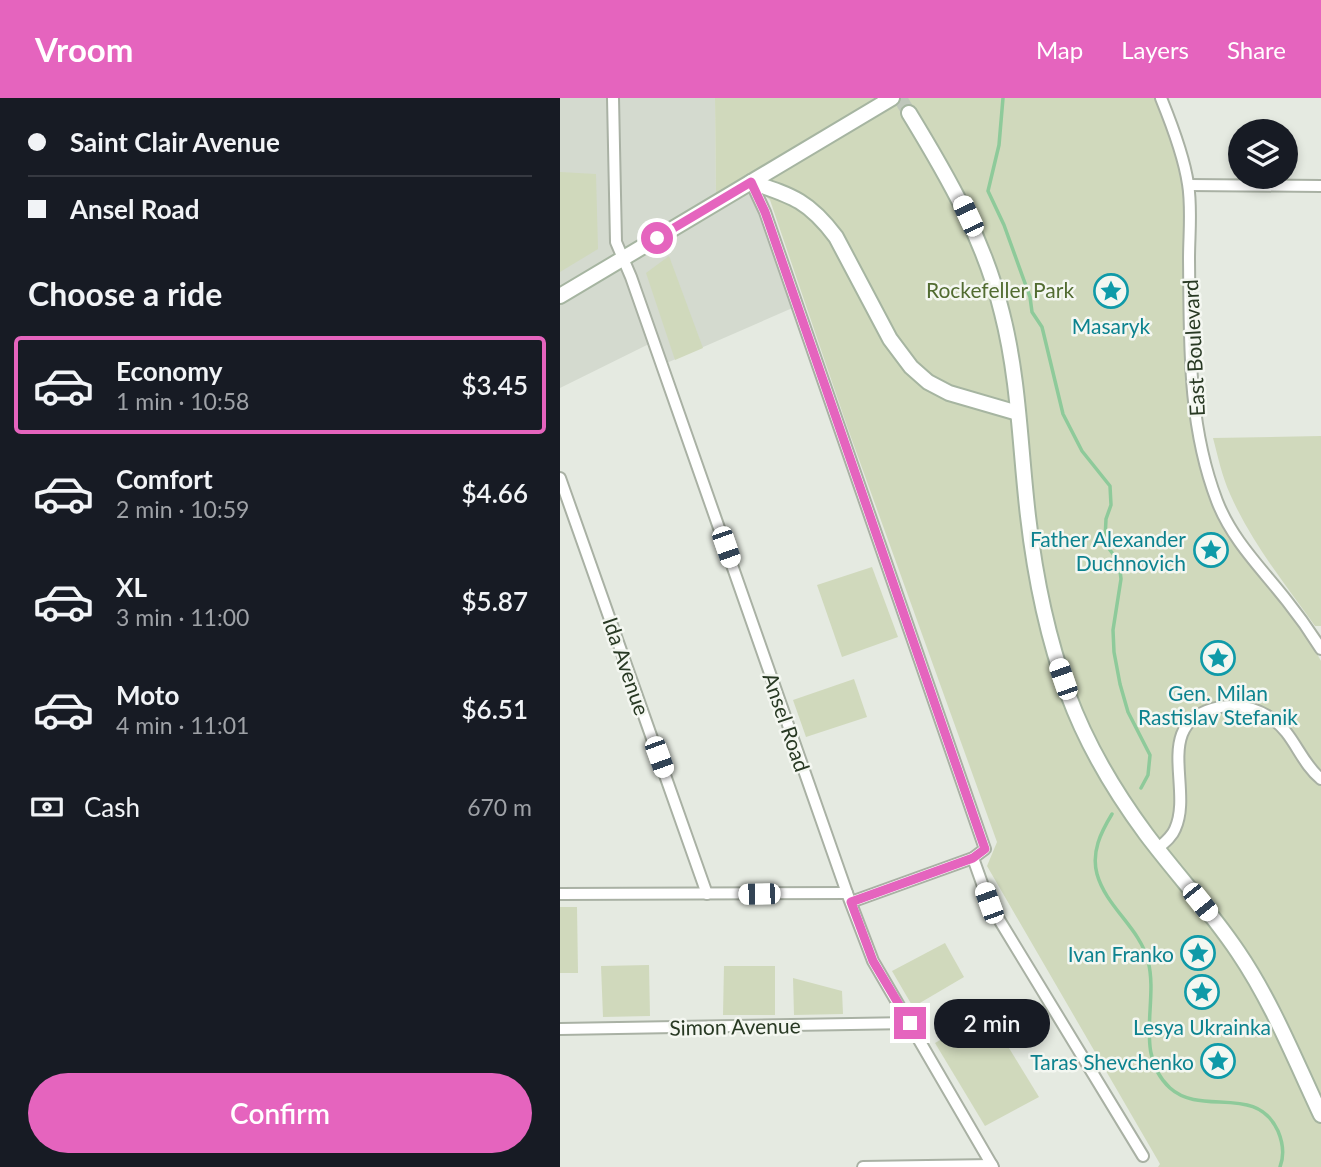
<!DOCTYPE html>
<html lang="en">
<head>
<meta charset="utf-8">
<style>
	:root { --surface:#171b24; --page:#242831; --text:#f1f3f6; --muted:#9ea1a6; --line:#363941; --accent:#e564be }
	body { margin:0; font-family:Lato,sans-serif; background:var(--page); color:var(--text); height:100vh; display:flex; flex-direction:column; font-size:26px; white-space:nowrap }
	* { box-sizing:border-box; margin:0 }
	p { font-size:23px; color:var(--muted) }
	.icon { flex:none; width:38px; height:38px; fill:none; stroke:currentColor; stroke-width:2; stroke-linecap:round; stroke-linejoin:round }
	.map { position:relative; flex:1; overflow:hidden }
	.details { display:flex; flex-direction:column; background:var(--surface); width:560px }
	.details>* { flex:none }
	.top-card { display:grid; align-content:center; height:154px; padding:0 28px; background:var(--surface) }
	.buttons { position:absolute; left:668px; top:21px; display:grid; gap:14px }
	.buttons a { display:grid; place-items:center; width:70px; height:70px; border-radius:50%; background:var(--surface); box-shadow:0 4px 10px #0003; font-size:35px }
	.end { position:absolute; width:32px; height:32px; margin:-16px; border:9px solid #e564be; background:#fff; box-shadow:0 0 0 4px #fff }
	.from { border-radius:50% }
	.bubble { position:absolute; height:49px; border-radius:24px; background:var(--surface); box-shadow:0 4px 10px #0003; font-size:23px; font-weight:600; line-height:49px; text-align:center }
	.car { position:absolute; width:21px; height:42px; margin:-21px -10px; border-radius:9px; box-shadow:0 0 5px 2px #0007; background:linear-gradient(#fff 24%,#345 0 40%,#fff 0 76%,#345 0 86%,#fff 0) }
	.top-card b { display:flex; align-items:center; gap:24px; height:66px; font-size:26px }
	.top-card b+b { border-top:2px solid var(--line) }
	.top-card i { width:18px; height:18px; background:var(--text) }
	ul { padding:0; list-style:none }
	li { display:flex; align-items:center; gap:21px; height:98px; margin:0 14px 10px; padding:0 14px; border:4px solid transparent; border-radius:7px }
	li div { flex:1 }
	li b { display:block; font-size:26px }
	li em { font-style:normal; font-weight:600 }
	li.selected { border-color:var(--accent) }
	li>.icon { width:63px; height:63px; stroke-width:1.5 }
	h2 { padding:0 28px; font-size:32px; line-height:84px }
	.pay { display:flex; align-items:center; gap:18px; height:77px; padding:0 28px; font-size:26px }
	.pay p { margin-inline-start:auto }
	.cta { display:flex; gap:14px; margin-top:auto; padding:14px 28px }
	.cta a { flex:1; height:80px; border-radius:42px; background:var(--accent); color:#fff; font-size:28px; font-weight:600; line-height:80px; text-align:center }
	header { display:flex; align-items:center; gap:42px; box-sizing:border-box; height:98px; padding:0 35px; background:var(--accent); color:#fff }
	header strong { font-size:33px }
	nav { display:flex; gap:38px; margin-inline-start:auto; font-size:24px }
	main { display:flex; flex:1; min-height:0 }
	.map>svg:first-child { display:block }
</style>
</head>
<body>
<header>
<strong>Vroom</strong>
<nav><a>Map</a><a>Layers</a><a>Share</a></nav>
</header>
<main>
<section class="details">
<div class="top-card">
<b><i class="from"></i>Saint Clair Avenue</b>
<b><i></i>Ansel Road</b>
</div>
<h2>Choose a ride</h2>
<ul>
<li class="selected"><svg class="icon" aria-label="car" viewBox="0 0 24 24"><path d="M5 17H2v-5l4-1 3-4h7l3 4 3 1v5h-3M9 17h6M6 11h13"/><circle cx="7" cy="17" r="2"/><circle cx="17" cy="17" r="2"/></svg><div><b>Economy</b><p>1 min · 10:58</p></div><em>$3.45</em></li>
<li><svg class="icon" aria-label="car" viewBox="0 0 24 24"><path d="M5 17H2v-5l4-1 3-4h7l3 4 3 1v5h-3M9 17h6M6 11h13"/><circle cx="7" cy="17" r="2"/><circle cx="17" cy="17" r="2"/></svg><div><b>Comfort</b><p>2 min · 10:59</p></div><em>$4.66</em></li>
<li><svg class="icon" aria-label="car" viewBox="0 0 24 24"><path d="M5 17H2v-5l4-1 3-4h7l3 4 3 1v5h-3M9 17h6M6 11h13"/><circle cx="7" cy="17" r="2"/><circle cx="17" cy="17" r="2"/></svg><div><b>XL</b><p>3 min · 11:00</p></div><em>$5.87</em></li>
<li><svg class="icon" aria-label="car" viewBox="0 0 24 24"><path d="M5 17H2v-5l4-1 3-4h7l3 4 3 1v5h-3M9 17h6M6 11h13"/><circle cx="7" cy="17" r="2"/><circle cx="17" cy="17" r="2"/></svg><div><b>Moto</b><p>4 min · 11:01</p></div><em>$6.51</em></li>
</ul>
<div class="pay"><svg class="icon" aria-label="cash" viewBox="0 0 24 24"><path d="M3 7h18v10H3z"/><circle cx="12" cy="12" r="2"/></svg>Cash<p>670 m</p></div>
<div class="cta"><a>Confirm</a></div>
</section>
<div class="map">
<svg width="761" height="1069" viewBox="0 0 761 1069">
	<rect width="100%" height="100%" fill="#e5eae1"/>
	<path fill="#d4dacf" d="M0 0H155L156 104 191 84 237 208 102 267 93 244 0 290Z"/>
	<g fill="#d0d9bc">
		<path d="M155 0H598L615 40 629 119 632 299 657 404 729 505 761 563V1069H598L600 1066 427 768 437 744 288 331 210 102 191 84 156 105Z"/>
		<path d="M0 74 36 76 38 151 0 174Z"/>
		<path d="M109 158 143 250 115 262 86 175Z"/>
		<path d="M761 338V528H755C725 486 691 444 670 396 662 378 658 359 653 340Z"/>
		<path d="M312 469 338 539 282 559 257 487Z"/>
		<path d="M294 581 307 619 246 639 233 602Z"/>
		<path d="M0 809H17L18 875H0Z"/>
		<path d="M385 845 404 879 353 909 332 873Z"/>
		<path d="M89 867 90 918 43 919 41 868Z"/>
		<path d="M164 868H215V917H163Z"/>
		<path d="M233 880 282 893 283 916 234 917Z"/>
		<path d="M427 914 479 999 425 1028 375 945Z"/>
	</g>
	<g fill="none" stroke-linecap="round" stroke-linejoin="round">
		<g stroke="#8eca9a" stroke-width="3.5">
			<path d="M443 0 439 47 428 93 444 127 470 199 472 214 482 229 503 316 522 353 550 388 551 407 546 421 545 441 547 448 559 464 561 481 553 532 554 554 560 586 568 614 590 657 588 677 581 690"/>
			<path d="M552 716C541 734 531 754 537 776 546 809 580 830 588 863 599 904 573 956 610 990 642 1019 696 985 718 1033 723 1045 725 1056 720 1069"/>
		</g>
		<path stroke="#bfc7bb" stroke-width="14" stroke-dasharray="14 7" stroke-linecap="butt" d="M340 0 349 15"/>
		<g stroke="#a9b1a4" stroke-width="14">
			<g id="minor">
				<path d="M53 0 56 144 71 179 287 795 313 863 433 1069"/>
				<path d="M601 0C612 27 624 58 628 86 632 110 629 137 629 161 630 243 627 325 657 403 672 442 702 471 727 503 739 518 751 535 761 551"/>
				<path d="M191 84 205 114 425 751 413 760 291 804"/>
				<path d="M629 87 761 88"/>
				<path d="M0 380 147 796"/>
				<path d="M597 751C604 745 612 739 615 731 634 690 590 623 660 609 678 606 696 610 711 620 734 635 740 664 761 681"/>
				<path d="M413 760 429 805 583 1058"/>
				<path d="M0 796 287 795"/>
				<path d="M0 931 350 925"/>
				<path d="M303 1069 432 1067"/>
			</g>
		</g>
		<g stroke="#a6b5a1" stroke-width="18">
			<g id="secondary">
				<path d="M349 15C388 79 424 141 442 215 459 281 460 350 468 418 475 479 487 538 508 596 526 645 555 694 586 736 616 776 650 812 678 854 712 904 735 962 761 1017"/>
				<path d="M191 84C233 98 249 103 276 139L330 241 351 269 368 284 389 295 458 315"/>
				<path d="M0 198 332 0"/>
			</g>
		</g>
		<use href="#minor" stroke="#fff" stroke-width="10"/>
		<use href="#secondary" stroke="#fff" stroke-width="14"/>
	</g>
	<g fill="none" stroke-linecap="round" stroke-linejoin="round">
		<path stroke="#e564be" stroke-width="9" d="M97 140 191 84 205 114 425 751 413 760 291 804 313 863 350 925"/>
	</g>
	<defs>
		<g id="sight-ring" transform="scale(1.75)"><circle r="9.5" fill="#f4f7f1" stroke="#0f9aa8" stroke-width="1.5"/><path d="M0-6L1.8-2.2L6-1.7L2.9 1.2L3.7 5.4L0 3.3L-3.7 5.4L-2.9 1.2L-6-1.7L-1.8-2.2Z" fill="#0f9aa8"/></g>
	</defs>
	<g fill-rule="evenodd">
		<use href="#sight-ring" x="551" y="193"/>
		<use href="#sight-ring" x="651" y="452"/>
		<use href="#sight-ring" x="658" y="560"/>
		<use href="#sight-ring" x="638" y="855"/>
		<use href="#sight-ring" x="642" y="894"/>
		<use href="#sight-ring" x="658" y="963"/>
	</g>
	<g text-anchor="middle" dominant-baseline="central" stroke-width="5" stroke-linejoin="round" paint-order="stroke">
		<g font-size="21" fill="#526c31" stroke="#f4f7f1">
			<text x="440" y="191">Rockefeller Park</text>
		</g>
		<g font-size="21" fill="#0d838f" stroke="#f4f7f1">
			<text x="551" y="227">Masaryk</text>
			<text x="626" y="440" text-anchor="end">Father Alexander<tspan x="626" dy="24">Duchnovich</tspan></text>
			<text x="658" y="594">Gen. Milan<tspan x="658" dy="24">Rastislav Stefanik</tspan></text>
			<text x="614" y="855" text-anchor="end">Ivan Franko</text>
			<text x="642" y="928">Lesya Ukrainka</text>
			<text x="634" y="963" text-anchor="end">Taras Shevchenko</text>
		</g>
		<g font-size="21" fill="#283923" stroke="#f4f7f1">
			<text transform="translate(633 250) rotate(-93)">East Boulevard</text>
			<text transform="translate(67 568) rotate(71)">Ida Avenue</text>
			<text transform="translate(227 624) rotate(71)">Ansel Road</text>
			<text transform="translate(175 928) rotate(-1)">Simon Avenue</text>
		</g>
	</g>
</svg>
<div class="buttons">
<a><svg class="icon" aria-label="layers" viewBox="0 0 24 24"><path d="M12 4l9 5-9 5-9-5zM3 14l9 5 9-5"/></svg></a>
</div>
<i class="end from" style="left:97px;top:140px"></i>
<i class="end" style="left:350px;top:925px"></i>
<div class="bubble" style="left:374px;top:901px;width:116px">2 min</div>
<i class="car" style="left:408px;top:118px;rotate:335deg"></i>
<i class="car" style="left:166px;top:449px;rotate:161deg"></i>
<i class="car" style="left:503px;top:581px;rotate:341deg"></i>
<i class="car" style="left:99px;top:659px;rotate:160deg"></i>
<i class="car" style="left:199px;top:796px;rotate:269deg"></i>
<i class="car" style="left:640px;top:804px;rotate:141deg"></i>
<i class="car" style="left:429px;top:805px;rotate:340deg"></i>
</div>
</main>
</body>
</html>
